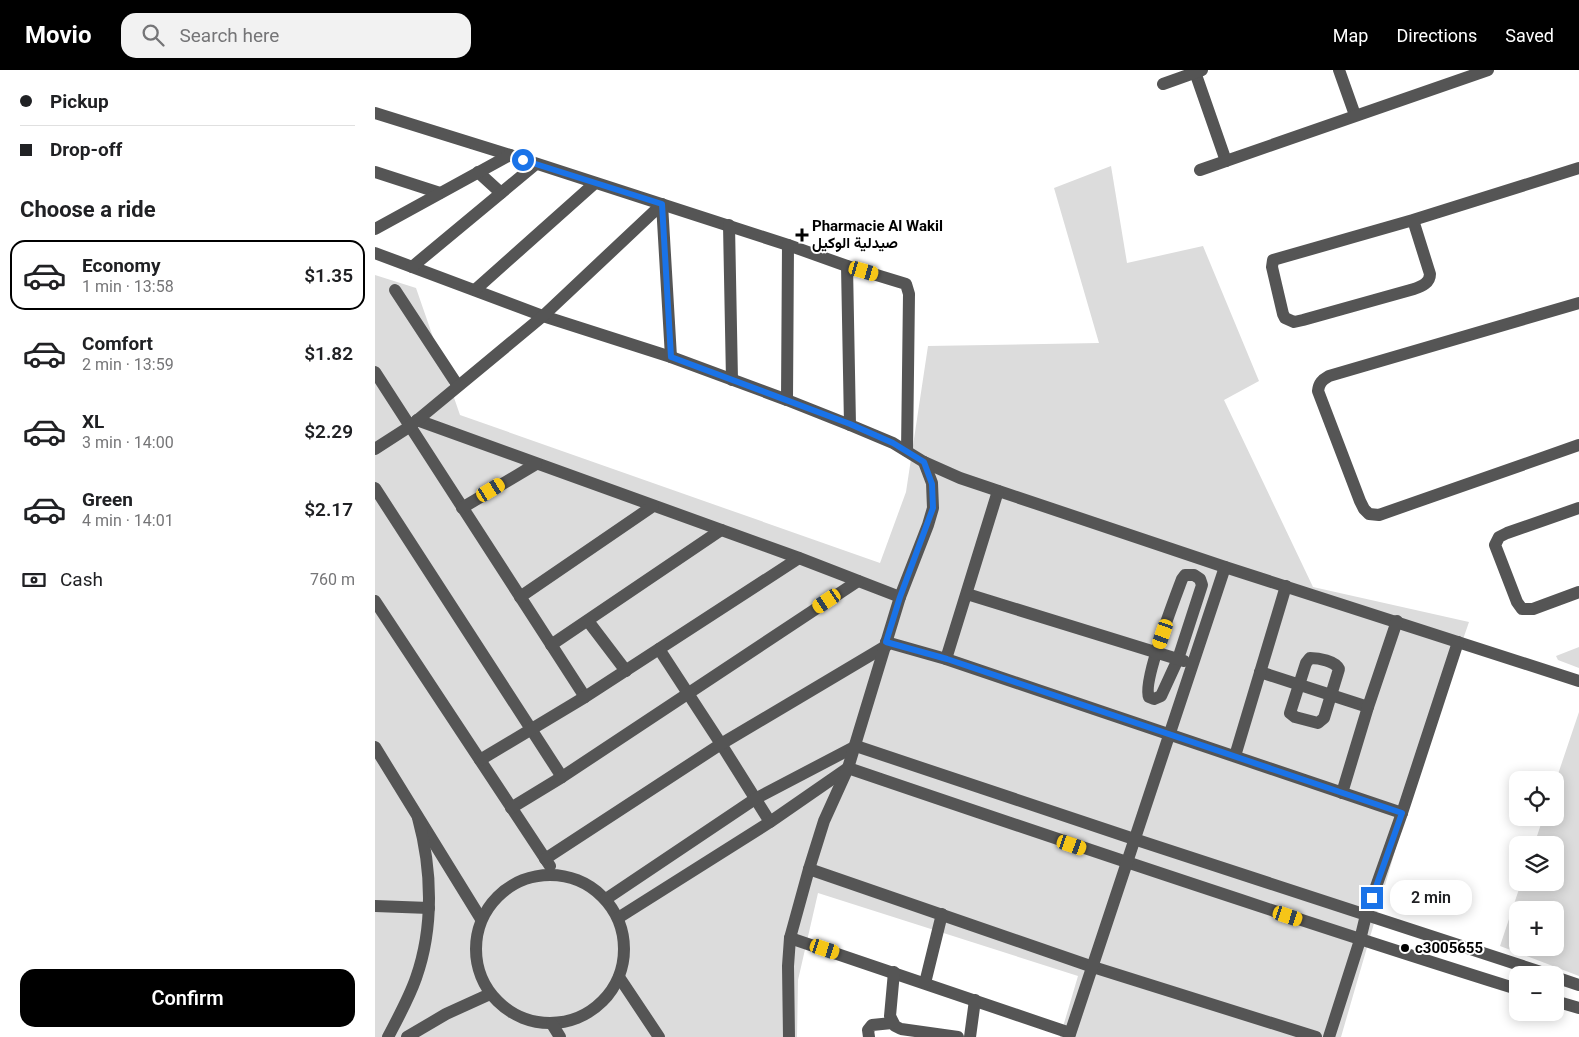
<!DOCTYPE html>
<html lang="en">
<head>
<meta charset="utf-8">
<style>
	:root { --surface:#fff; --page:#f2f2f2; --text:#202124; --muted:#757577; --line:#e0e0e0; --accent:#000 }
	body { margin:0; font-family:Roboto,Vazirmatn,sans-serif; background:var(--page); color:var(--text); height:100vh; display:flex; flex-direction:column; font-size:19px; white-space:nowrap }
	* { box-sizing:border-box; margin:0 }
	p { font-size:16px; color:var(--muted) }
	.icon { flex:none; width:28px; height:28px; fill:none; stroke:currentColor; stroke-width:2; stroke-linecap:round; stroke-linejoin:round }
	.map { position:relative; flex:1; overflow:hidden }
	.details { display:flex; flex-direction:column; background:var(--surface); width:375px }
	.details>* { flex:none }
	.top-card { display:grid; align-content:center; height:110px; padding:0 20px; background:var(--surface) }
	.controls { position:absolute; left:1134px; top:701px; display:grid; gap:10px }
	.controls a { display:grid; place-items:center; width:55px; height:55px; border-radius:10px; background:var(--surface); box-shadow:0 2px 12px #0003; font-size:25px }
	.end { position:absolute; width:22px; height:22px; margin:-11px; border:6px solid #1a73e8; background:#fff; box-shadow:0 0 0 2px #fff }
	.from { border-radius:50% }
	.bubble { position:absolute; height:35px; border-radius:15px; background:var(--surface); box-shadow:0 2px 12px #0003; font-size:16px; font-weight:600; line-height:35px; text-align:center }
	.car { position:absolute; width:15px; height:30px; margin:-15px -8px; border-radius:6px; box-shadow:0 0 4px 1px #0007; background:linear-gradient(#f5c518 24%,#345 0 40%,#f5c518 0 76%,#345 0 86%,#f5c518 0) }
	.top-card b { display:flex; align-items:center; gap:18px; height:48px; font-size:19px }
	.top-card b+b { border-top:1px solid var(--line) }
	.top-card i { width:12px; height:12px; background:var(--text) }
	ul { padding:0; list-style:none }
	li { display:flex; align-items:center; gap:15px; height:70px; margin:0 10px 8px; padding:0 10px; border:2px solid transparent; border-radius:15px }
	li div { flex:1 }
	li b { display:block; font-size:19px }
	li em { font-style:normal; font-weight:600 }
	li.on { border-color:var(--accent) }
	li>.icon { width:45px; height:45px; stroke-width:1.5 }
	h2 { padding:0 20px; font-size:22px; line-height:60px }
	.pay { display:flex; align-items:center; gap:12px; height:55px; padding:0 20px; font-size:19px }
	.pay p { margin-inline-start:auto }
	.cta { display:flex; gap:10px; margin-top:auto; padding:10px 20px }
	.cta a { flex:1; height:58px; border-radius:15px; background:var(--accent); color:#fff; font-size:20px; font-weight:600; line-height:58px; text-align:center }
	header { display:flex; align-items:center; gap:30px; box-sizing:border-box; height:70px; padding:0 25px; background:var(--accent); color:#fff }
	header strong { font-size:24px }
	nav { display:flex; gap:28px; margin-inline-start:auto; font-size:18px }
	.search { width:350px; height:45px; background:var(--page); display:flex; align-items:center; gap:12px; box-sizing:border-box; padding:0 18px; border-radius:15px; color:var(--muted); font-size:19px }
	main { display:flex; flex:1; min-height:0 }
	.map>svg:first-child { display:block }
</style>
</head>
<body>
<header>
<strong>Movio</strong>
<div class="search"><svg class="icon" aria-label="search" viewBox="0 0 24 24"><circle cx="10" cy="10" r="6"/><path d="M15 15l6 6"/></svg>Search here</div>
<nav><a>Map</a><a>Directions</a><a>Saved</a></nav>
</header>
<main>
<section class="details">
<div class="top-card">
<b><i class="from"></i>Pickup</b>
<b><i></i>Drop-off</b>
</div>
<h2>Choose a ride</h2>
<ul>
<li class="on"><svg class="icon" aria-label="car" viewBox="0 0 24 24"><path d="M5 17H2v-5l4-1 3-4h7l3 4 3 1v5h-3M9 17h6M6 11h13"/><circle cx="7" cy="17" r="2"/><circle cx="17" cy="17" r="2"/></svg><div><b>Economy</b><p>1 min · 13:58</p></div><em>$1.35</em></li>
<li><svg class="icon" aria-label="car" viewBox="0 0 24 24"><path d="M5 17H2v-5l4-1 3-4h7l3 4 3 1v5h-3M9 17h6M6 11h13"/><circle cx="7" cy="17" r="2"/><circle cx="17" cy="17" r="2"/></svg><div><b>Comfort</b><p>2 min · 13:59</p></div><em>$1.82</em></li>
<li><svg class="icon" aria-label="car" viewBox="0 0 24 24"><path d="M5 17H2v-5l4-1 3-4h7l3 4 3 1v5h-3M9 17h6M6 11h13"/><circle cx="7" cy="17" r="2"/><circle cx="17" cy="17" r="2"/></svg><div><b>XL</b><p>3 min · 14:00</p></div><em>$2.29</em></li>
<li><svg class="icon" aria-label="car" viewBox="0 0 24 24"><path d="M5 17H2v-5l4-1 3-4h7l3 4 3 1v5h-3M9 17h6M6 11h13"/><circle cx="7" cy="17" r="2"/><circle cx="17" cy="17" r="2"/></svg><div><b>Green</b><p>4 min · 14:01</p></div><em>$2.17</em></li>
</ul>
<div class="pay"><svg class="icon" aria-label="cash" viewBox="0 0 24 24"><path d="M3 7h18v10H3z"/><circle cx="12" cy="12" r="2"/></svg>Cash<p>760 m</p></div>
<div class="cta"><a>Confirm</a></div>
</section>
<div class="map">
<svg width="1204" height="967" viewBox="0 0 1204 967">
	<rect width="100%" height="100%" fill="#fff"/>
	<g fill="#dcdcdc" fill-rule="evenodd">
		<path d="M736 96 752 193 828 176 884 311 849 330 938 517 1094 552 1047 688 966 967H685L703 906 443 823 423 910 422 967H0V205L41 218 85 345 505 493 531 422 553 276 724 273 679 118Z"/>
		<path d="M1204 577V598L1183 590 1181 586Z"/>
		<path d="M1204 642V906L1125 876 1146 813 1180 812V775H1159L1168 748H1180V713ZM1142 840H1180V878H1142Z"/>
	</g>
	<g fill="none" stroke-linecap="round" stroke-linejoin="round">
		<g stroke="#555" stroke-width="12">
			<path d="M964 0 980 45"/>
			<path d="M820 2 851 91"/>
			<path d="M788 14 827 0"/>
			<path d="M0 43 135 85 413 175 472 196 531 214 534 224 532 381"/>
			<path d="M825 100 1113 0"/>
			<path d="M0 102 65 123"/>
			<path d="M103 102 126 123"/>
			<path d="M1038 150 1055 204C1055 213 1047 216 1039 219L928 250 919 252 910 248 908 244 897 197 898 190 1038 150 1204 98"/>
			<path d="M354 155 357 310"/>
			<path d="M0 159 135 85"/>
			<path d="M0 183 168 246 296 287 412 330 475 355 518 373 549 392 585 408 850 497 1204 611"/>
			<path d="M472 196 475 355"/>
			<path d="M37 197 161 94"/>
			<path d="M20 220 83 316"/>
			<path d="M100 220 220 113"/>
			<path d="M1204 233 954 306C947 310 944 313 943 321L985 431 989 439 994 444 1004 445 1204 375"/>
			<path d="M0 302 210 627"/>
			<path d="M412 330 413 175"/>
			<path d="M42 350 424 488 525 527"/>
			<path d="M0 379 34 357 168 246 287 134 296 287"/>
			<path d="M0 418 187 707"/>
			<path d="M87 438 161 394"/>
			<path d="M1204 438 1132 463 1124 467 1120 475 1142 532 1147 539H1158L1204 522"/>
			<path d="M810 505H819L825 509 827 515 803 589 786 626 779 629 774 627C767 613 800 528 807 509Z"/>
			<path d="M592 524 809 591"/>
			<path d="M145 527 278 436"/>
			<path d="M0 531 175 796"/>
			<path d="M213 551 251 601"/>
			<path d="M511 572 571 589 1027 743"/>
			<path d="M176 575 346 460"/>
			<path d="M284 579 346 674 395 752"/>
			<path d="M935 588C944 588 960 591 964 599L949 648 943 653 920 647 915 643 931 593Z"/>
			<path d="M571 589 623 421"/>
			<path d="M885 602 993 637"/>
			<path d="M0 677 106 849"/>
			<path d="M860 686 911 516"/>
			<path d="M105 690 210 627 424 488"/>
			<path d="M967 723 993 637 1022 551"/>
			<path d="M136 738 187 707 483 511"/>
			<path d="M170 789 346 674 511 576"/>
			<path d="M434 799 718 897 941 967"/>
			<circle cx="175" cy="879" r="74"/>
			<path d="M231 829 380 729 481 676 759 769 1175 905"/>
			<path d="M0 836 54 838"/>
			<path d="M243 848 395 752 473 698C696 774 918 849 1142 919"/>
			<path d="M415 868 695 963"/>
			<path d="M519 902 515 946 520 956 526 959 583 967"/>
			<path d="M244 907 284 967"/>
			<path d="M1180 907 1204 915"/>
			<path d="M550 913 567 844"/>
			<path d="M1180 931 1204 938"/>
			<path d="M177 954 185 967"/>
			<path d="M13 967C23 948 34 928 41 908 59 857 57 799 43 748"/>
			<path d="M32 967 71 944 115 924"/>
			<path d="M414 967 413 896 415 868 434 799 449 751 473 698 525 527 553 455 558 438 557 413 549 392"/>
			<path d="M494 967 493 960 497 955 517 953"/>
			<path d="M595 967 600 930"/>
			<path d="M694 967 850 497"/>
			<path d="M954 967 985 870 991 845 1027 743 1083 572"/>
		</g>
	</g>
	<g fill="none" stroke-linecap="round" stroke-linejoin="round">
		<path stroke="#1a73e8" stroke-width="6" d="M148 90 287 134 296 287 475 354 518 373 549 392 557 414 558 438 525 527 511 572 572 589 1027 743 997 828"/>
	</g>
	<g fill="#000" stroke="#fff" stroke-width="2">
		<path d="M424.5 157.5h5v5h5v5h-5v5h-5v-5h-5v-5h5z"/>
		<circle cx="1030" cy="878" r="5"/>
	</g>
	<g text-anchor="middle" dominant-baseline="central" stroke-width="4" stroke-linejoin="round" paint-order="stroke">
		<g font-size="15" font-weight="bold" fill="#000" stroke="#fff" text-anchor="start">
			<text x="437" y="156">Pharmacie Al Wakil<tspan x="437" dy="17">صيدلية الوكيل</tspan></text>
			<text x="1040" y="878">c3005655</text>
		</g>
	</g>
</svg>
<div class="controls">
<a><svg class="icon" aria-label="locate" viewBox="0 0 24 24"><circle cx="12" cy="12" r="6"/><path d="M12 2v4M12 18v4M2 12h4M18 12h4"/></svg></a>
<a><svg class="icon" aria-label="layers" viewBox="0 0 24 24"><path d="M12 4l9 5-9 5-9-5zM3 14l9 5 9-5"/></svg></a>
<a>+</a>
<a>−</a>
</div>
<i class="end from" style="left:148px;top:90px"></i>
<i class="end" style="left:997px;top:828px"></i>
<div class="bubble" style="left:1015px;top:810px;width:82px">2 min</div>
<i class="car" style="left:489px;top:201px;rotate:106deg"></i>
<i class="car" style="left:116px;top:420px;rotate:59deg"></i>
<i class="car" style="left:452px;top:531px;rotate:236deg"></i>
<i class="car" style="left:788px;top:564px;rotate:199deg"></i>
<i class="car" style="left:697px;top:775px;rotate:109deg"></i>
<i class="car" style="left:913px;top:846px;rotate:108deg"></i>
<i class="car" style="left:450px;top:879px;rotate:108deg"></i>
</div>
</main>
</body>
</html>
